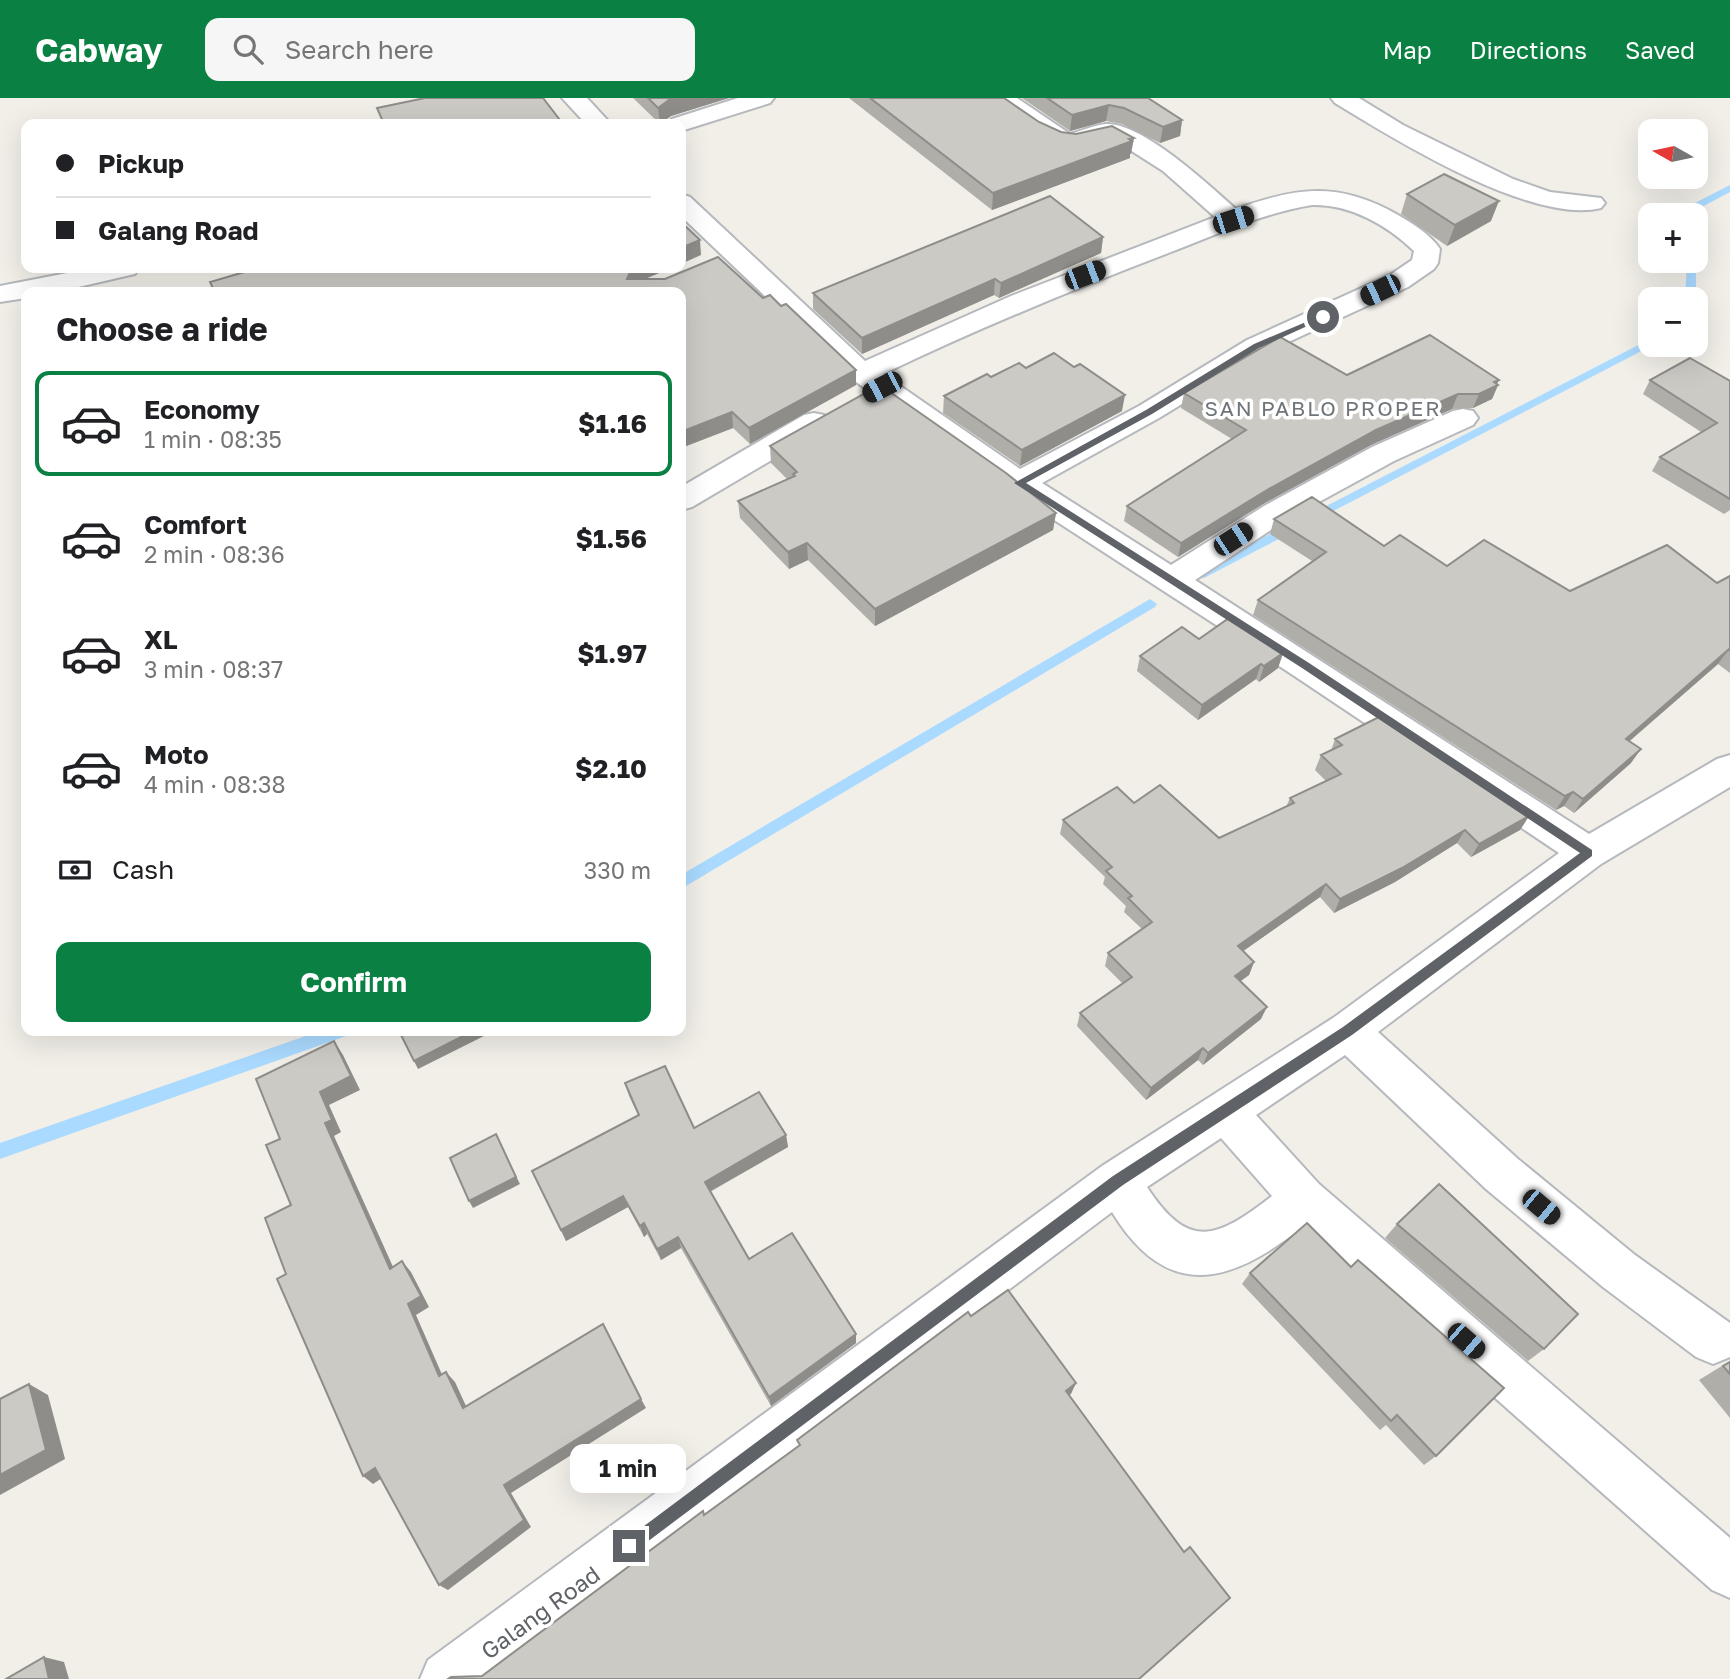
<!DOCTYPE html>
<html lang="en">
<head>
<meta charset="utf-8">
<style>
	:root { --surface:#fff; --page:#f6f6f6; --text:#202124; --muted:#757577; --line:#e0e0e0; --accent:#0b8043 }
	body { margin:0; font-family:"Golos Text",sans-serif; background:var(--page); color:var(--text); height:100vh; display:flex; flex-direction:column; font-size:26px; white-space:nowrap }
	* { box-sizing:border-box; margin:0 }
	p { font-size:23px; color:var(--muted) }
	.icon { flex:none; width:38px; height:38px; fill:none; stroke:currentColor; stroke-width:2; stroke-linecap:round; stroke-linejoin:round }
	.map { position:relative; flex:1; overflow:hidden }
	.details { position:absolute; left:21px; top:189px; width:665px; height:749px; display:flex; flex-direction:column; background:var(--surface); border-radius:14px; box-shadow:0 7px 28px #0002 }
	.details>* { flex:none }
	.banner { position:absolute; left:21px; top:21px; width:665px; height:154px; border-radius:14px; box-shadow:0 7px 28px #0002; display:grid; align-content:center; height:154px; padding:0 35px; background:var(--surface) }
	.needle { width:46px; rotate:279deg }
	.controls { position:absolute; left:1638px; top:21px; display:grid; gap:14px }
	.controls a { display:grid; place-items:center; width:70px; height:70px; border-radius:14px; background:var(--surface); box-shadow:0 7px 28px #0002; font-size:35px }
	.end { position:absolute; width:32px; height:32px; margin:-16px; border:9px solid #5f6368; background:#fff; box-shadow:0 0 0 4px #fff }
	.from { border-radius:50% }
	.bubble { position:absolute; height:49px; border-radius:14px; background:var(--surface); box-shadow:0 7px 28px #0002; font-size:23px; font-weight:700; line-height:49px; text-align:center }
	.car { position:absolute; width:21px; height:42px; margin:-21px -10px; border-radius:9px; box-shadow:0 0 5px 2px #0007; background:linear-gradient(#222 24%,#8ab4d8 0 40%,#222 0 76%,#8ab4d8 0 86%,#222 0) }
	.banner b { display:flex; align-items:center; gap:24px; height:66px; font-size:26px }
	.banner b+b { border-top:2px solid var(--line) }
	.banner i { width:18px; height:18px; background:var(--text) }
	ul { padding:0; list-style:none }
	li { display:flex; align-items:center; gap:21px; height:105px; margin:0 14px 10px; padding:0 21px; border:4px solid transparent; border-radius:14px }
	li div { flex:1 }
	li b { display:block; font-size:26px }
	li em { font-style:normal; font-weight:700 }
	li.selected { border-color:var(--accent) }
	li>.icon { width:63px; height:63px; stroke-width:1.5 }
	h2 { padding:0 35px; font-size:32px; line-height:84px }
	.pay { display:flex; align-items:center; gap:18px; height:77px; padding:0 35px; font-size:26px }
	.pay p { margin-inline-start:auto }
	.button { display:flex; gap:14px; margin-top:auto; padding:14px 35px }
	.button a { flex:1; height:80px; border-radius:14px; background:var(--accent); color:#fff; font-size:28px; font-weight:700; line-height:80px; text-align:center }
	header { display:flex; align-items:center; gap:42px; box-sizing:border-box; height:98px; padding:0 35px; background:var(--accent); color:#fff }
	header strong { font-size:33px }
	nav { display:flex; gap:38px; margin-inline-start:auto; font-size:24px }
	.search { width:490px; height:63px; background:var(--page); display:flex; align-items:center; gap:18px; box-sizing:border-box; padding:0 24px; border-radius:14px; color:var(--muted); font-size:26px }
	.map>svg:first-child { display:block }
</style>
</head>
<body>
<header>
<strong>Cabway</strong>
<div class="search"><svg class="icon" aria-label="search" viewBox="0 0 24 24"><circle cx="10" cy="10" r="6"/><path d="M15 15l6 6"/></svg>Search here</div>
<nav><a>Map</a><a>Directions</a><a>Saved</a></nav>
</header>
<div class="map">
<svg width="1730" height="1581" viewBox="0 0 1730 1581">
	<rect width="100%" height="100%" fill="#f1efe8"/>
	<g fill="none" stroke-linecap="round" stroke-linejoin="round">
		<g fill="#aadaff" fill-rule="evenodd">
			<path d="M1730 87V94L1700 110 1699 119 1690 117 1691 107Z"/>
			<path d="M1696 161V201H1685L1687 163Z"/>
			<path d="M1650 241V247H1653L1316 422 1311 423 1305 419Z"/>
			<path d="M1291 425 1297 429 1296 432 1204 480H1194L1192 477Z"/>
			<path d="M1150 501 1157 506 1155 509 681 791V777Z"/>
			<path d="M320 933H348L346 938 0 1061V1045Z"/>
		</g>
		<g stroke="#b5b8bc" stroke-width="4">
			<g id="minor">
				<path d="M562 0H587L611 26H586Z"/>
				<path d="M738 0H774L770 5 681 33V26H668L672 21Z"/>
				<path d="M990 0H1017L1070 36C1081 33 1095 27 1106 26 1142 24 1210 88 1236 111 1297 89 1339 83 1398 117 1413 126 1430 136 1440 151L1438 165 1434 171 1408 189 1267 254 1159 320 1042 385 1171 467 1264 408 1372 349 1453 313 1463 311 1473 313 1478 320 1473 327 1394 363 1286 422 1195 482 1589 736 1717 661 1730 657V689L1601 766 1378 934 1518 1061 1635 1157 1730 1225V1259L1713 1266 1696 1259 1603 1189 1486 1091 1345 957 1256 1017 1319 1086 1730 1440V1500L1712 1492 1302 1129C1230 1187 1167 1204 1112 1114L491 1581H420L428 1562 1102 1068 1333 920 1559 755 1293 577 1008 392 852 281 681 118V96L690 99 865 263 1011 198 1215 119 1163 73 1116 43C1099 38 1084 51 1068 50 1051 49 1000 14 990 0ZM1312 107C1350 106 1387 127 1414 153L1412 162 1390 177 1247 242 1139 308 1020 371 883 276C977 231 1074 191 1171 154 1218 136 1263 115 1312 107ZM1221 1040 1272 1098C1218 1140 1189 1154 1147 1089Z"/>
				<path d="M1331 0H1359L1403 27 1513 81 1550 94 1601 100 1605 105 1601 110C1532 127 1394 41 1335 5Z"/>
				<path d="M93 170H139L135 176 126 178 57 194H26V200L0 204V188Z"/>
				<path d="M814 315 824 317 829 324 824 331 692 409 681 412V389L804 317Z"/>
			</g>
		</g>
		<use href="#minor" fill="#fff" fill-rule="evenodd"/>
	</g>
	<g fill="#afaea9">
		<path d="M633 0H729L671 18 660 26Z"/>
		<path d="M849 0H1004L1039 24 1061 34 1131 56H1130V60L992 112Z"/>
		<path d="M1022 0H1148L1182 22 1180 38 1160 45 1122 26 1106 23 1070 33Z"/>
		<path d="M1407 96 1491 123 1447 148 1401 116Z"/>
		<path d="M1103 139 1101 155 999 200 994 197 862 256 813 211V195Z"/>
		<path d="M718 159 763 200 770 197 781 208 786 206 856 272V287L750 346 733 330 681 350V194H214L210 184 258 170H671L644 181H665Z"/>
		<path d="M1026 270 1122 313 1020 368 943 315 944 298 991 279Z"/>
		<path d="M1347 277 1498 287 1492 301 1473 310 1452 311 1371 347 1263 406 1178 459 1124 423 1127 408 1232 341 1181 310 1184 295Z"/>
		<path d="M1650 282 1730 283V412L1724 416 1652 373 1660 359 1701 334 1643 296Z"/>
		<path d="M770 348 1056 415 1053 432 875 528 808 462 789 471 740 420 738 403 787 381 771 365Z"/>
		<path d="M1274 421 1384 448 1447 468 1570 493 1717 485 1730 478V575L1718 566 1629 643 1631 665 1574 715 1564 708 1556 712 1253 517 1258 502 1312 463 1270 436Z"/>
		<path d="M1199 541 1283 555 1278 570 1259 584 1256 581 1198 622 1137 573 1140 558Z"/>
		<path d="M1335 641 1529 718 1520 732 1471 759 1457 745 1395 784 1334 815 1320 799 1243 853 1254 864 1249 877 1240 883 1261 921 1203 967 1198 962 1146 1002 1077 928 1080 915 1123 886 1105 868 1108 855 1142 831 1124 814 1126 808 1103 786 1105 779 1060 736 1063 722 1134 705 1219 740 1286 709 1290 700 1326 683 1315 672 1321 657 1331 653Z"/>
		<path d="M625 985 694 1030 786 1037 788 1049 710 1094 749 1161 856 1245 771 1308 681 1150 661 1162 647 1136 644 1139 628 1109 566 1143 532 1073 638 1017 629 998Z"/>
		<path d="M1397 1126 1544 1251 1528 1263 1385 1140Z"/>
		<path d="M1351 1169 1436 1358 1424 1367 1386 1327 1380 1332 1242 1186 1250 1175Z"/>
		<path d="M1730 1263V1320L1699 1282Z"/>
	</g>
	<g fill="#8f8d8a">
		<path d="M677 0H729L671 18 660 26 658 10 669 2Z"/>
		<path d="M1109 7 1106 23 1070 33 1072 17Z"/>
		<path d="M1182 22 1180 38 1160 45 1163 29Z"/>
		<path d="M1134 40 1131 56H1130V60L992 112 993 95Z"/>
		<path d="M1499 103 1491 123 1447 148 1455 127Z"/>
		<path d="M1103 139 1101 155 999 200 1001 185Z"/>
		<path d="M700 142 701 157 681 166V150Z"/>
		<path d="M631 170H671L633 186 627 181Z"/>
		<path d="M995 181 994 197 862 256V240Z"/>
		<path d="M856 272V287L750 346 749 330Z"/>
		<path d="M1499 282 1496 288 1498 287 1492 301 1473 310 1479 296Z"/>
		<path d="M1458 296 1452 311 1371 347 1263 406 1178 459 1181 445 1267 392 1376 332Z"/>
		<path d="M1125 297 1122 313 1020 368 1022 352Z"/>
		<path d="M732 314 733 330 681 350V334Z"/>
		<path d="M1056 415 1053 432 875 528V511Z"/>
		<path d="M807 445 808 462 789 471 788 454Z"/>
		<path d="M1729 551 1718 566 1616 655 1626 641Z"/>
		<path d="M1283 555 1278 570 1259 584 1264 568Z"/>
		<path d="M1261 566 1256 581 1198 622 1202 607Z"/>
		<path d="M1641 651 1631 665 1574 715 1583 701Z"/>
		<path d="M1573 694 1564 708 1556 712 1565 698Z"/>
		<path d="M1529 718 1520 732 1471 759 1479 746Z"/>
		<path d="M1465 732 1457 745 1395 784 1334 815 1340 801Z"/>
		<path d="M1326 786 1320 799 1232 861 1238 848Z"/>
		<path d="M1254 864 1249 877 1230 891 1235 878Z"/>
		<path d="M1267 909 1261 921 1203 967 1208 955Z"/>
		<path d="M473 933H484L486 937 418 971 414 963Z"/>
		<path d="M334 943 343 957 360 992 329 1007 341 1034 334 1038 399 1182 390 1171 325 1025 320 994Z"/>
		<path d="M1203 950 1198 962 1146 1002 1151 990Z"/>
		<path d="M786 1037 788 1049 707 1095 705 1084Z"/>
		<path d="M499 1044 520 1086 473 1110 469 1103Z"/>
		<path d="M623 1098 628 1109 566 1143 561 1132Z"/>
		<path d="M644 1125 647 1136 644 1139 640 1128Z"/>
		<path d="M678 1139 681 1150 661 1162 657 1151Z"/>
		<path d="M402 1163 411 1174 429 1209 416 1217 447 1288 439 1278 408 1206Z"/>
		<path d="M856 1236V1245L771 1308 769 1299Z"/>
		<path d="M446 1274 455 1284 471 1319 463 1310Z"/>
		<path d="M1076 1285 1071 1296 1061 1304 1066 1293Z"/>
		<path d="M29 1286 48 1297 65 1361 0 1397V1377Z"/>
		<path d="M641 1301 646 1310 511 1395 531 1429 448 1492 439 1487 504 1387Z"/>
		<path d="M375 1370 385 1378 373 1386 363 1378Z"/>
		<path d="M44 1559 64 1564 69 1581H49Z"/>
	</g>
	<g fill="#cccac5" stroke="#8f8d8a" stroke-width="2">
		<path d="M425 0H543L563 26H384L377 10Z"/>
		<path d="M648 0H677L669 2 658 10Z"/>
		<path d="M870 0H1004L1039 24 1061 34 1076 36 1112 28 1134 40 1129 41 1132 43 993 95Z"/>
		<path d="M1047 0H1148L1182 22 1163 29 1124 10 1109 7 1072 17Z"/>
		<path d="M1444 76 1499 103 1455 127 1407 96Z"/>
		<path d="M1050 98 1103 139 1001 185 995 181 862 240 813 195Z"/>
		<path d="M681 124 700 142 681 150Z"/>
		<path d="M718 159 763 200 770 197 781 208 786 206 856 272 749 330 732 314 681 334V194H215L210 184 258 170H632L627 181H665Z"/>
		<path d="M1430 237 1499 282 1494 284 1498 287 1479 296H1458L1376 332 1267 392 1181 445 1127 408 1246 332 1184 295 1280 239 1347 277Z"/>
		<path d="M1054 255 1074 269 1080 266 1125 297 1022 352 944 298 987 276 991 279 1019 265 1026 270Z"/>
		<path d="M1690 260 1730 283V401L1660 359 1717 325 1650 282Z"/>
		<path d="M880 287 1006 375 1056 415 875 511 807 445 788 454 738 403 795 378 793 376 797 374 770 348Z"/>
		<path d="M1312 399 1384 448 1400 437 1447 468 1484 442 1570 493 1667 447 1717 485 1730 478V553L1729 551 1626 641 1641 651 1583 701 1573 694 1565 698 1258 502 1326 454 1274 421Z"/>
		<path d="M1229 520 1283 555 1264 568 1261 566 1202 607 1140 558 1182 529 1199 541Z"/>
		<path d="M1379 619 1529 718 1479 746 1465 732 1402 770 1340 801 1326 786 1238 848 1254 864 1235 878 1267 909 1208 955 1203 950 1151 990 1080 915 1132 879 1108 855 1152 824 1128 800 1132 798 1106 773 1112 769 1063 722 1117 689 1134 705 1160 687 1219 740 1294 705 1290 700 1341 676 1321 657 1342 647 1335 641Z"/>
		<path d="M399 933H473L414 963Z"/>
		<path d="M334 943 351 978 320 994 332 1022 325 1025 390 1171 402 1163 421 1198 408 1206 439 1278 446 1274 463 1310 603 1226 641 1301 504 1387 524 1422 439 1487 375 1370 363 1378 277 1181 286 1176 265 1120 291 1107 266 1047 280 1041 256 981Z"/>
		<path d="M665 968 694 1030 759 994 786 1037 705 1084 749 1161 792 1135 856 1236 769 1299 678 1139 657 1151 644 1125 640 1128 623 1098 561 1132 532 1073 639 1017 625 985Z"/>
		<path d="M496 1036 516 1079 469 1103 450 1060Z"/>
		<path d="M1439 1086 1578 1216 1544 1251 1397 1126Z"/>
		<path d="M1307 1125 1351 1169 1358 1162 1504 1290 1436 1358 1397 1317 1391 1323 1250 1175Z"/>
		<path d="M1008 1192 1076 1285 1066 1293 1184 1454 1190 1449 1230 1500 1139 1581H448L451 1579 482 1578 703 1413 704 1417 800 1347 797 1342 968 1214 971 1218Z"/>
		<path d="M1730 1264V1276L1723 1268Z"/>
		<path d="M29 1286 46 1352 0 1377V1301Z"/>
		<path d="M44 1559 49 1581H6Z"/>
	</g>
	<path fill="#5f6368" d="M1320 218 1327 219 1259 250 1152 316 1026 385 1309 565 1592 752V758L1352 937 1123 1087 635 1453 629 1456 624 1453 622 1448 624 1443 1113 1078 1343 929 1580 755 1302 570 1014 385 1146 312 1254 246Z"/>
	<g text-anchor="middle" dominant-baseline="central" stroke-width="7" stroke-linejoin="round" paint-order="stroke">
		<g font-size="21" letter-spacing="2" fill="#70757a" stroke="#fff">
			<text x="1323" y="310">SAN PABLO PROPER</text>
		</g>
		<g font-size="23" fill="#5f6368" stroke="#fff">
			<text transform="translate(540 1514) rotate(-36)">Galang Road</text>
		</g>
	</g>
</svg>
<div class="controls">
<a><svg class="needle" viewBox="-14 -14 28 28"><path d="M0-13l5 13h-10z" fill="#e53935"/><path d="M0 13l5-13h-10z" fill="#757577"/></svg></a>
<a>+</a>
<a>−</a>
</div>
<i class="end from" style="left:1323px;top:219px"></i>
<i class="end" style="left:629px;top:1448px"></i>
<div class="bubble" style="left:570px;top:1346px;width:116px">1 min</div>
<i class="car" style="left:1233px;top:122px;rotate:72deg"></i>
<i class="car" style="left:1085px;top:177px;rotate:69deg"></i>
<i class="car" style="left:1380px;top:192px;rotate:244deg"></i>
<i class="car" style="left:882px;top:289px;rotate:243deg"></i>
<i class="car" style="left:1233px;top:441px;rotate:57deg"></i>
<i class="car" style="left:1541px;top:1109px;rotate:130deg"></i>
<i class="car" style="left:1466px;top:1243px;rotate:131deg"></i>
<div class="banner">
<b><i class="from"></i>Pickup</b>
<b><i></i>Galang Road</b>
</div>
<section class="details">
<h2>Choose a ride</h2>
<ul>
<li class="selected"><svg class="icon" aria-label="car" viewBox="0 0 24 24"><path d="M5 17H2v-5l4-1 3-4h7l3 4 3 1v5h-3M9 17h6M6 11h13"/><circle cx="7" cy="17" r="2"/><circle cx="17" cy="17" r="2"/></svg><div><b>Economy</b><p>1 min · 08:35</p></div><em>$1.16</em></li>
<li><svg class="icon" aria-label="car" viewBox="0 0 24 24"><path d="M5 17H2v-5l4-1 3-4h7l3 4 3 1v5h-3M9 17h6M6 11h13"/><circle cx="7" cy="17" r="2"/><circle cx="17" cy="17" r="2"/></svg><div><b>Comfort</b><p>2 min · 08:36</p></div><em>$1.56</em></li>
<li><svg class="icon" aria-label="car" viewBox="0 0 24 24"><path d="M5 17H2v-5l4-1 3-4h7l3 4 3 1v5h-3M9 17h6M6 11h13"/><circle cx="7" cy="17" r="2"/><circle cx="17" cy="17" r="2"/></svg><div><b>XL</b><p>3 min · 08:37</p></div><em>$1.97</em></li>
<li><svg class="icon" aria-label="car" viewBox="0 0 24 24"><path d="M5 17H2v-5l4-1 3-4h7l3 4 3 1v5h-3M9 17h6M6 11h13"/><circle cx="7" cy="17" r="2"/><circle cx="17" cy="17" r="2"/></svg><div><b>Moto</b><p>4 min · 08:38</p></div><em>$2.10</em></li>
</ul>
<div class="pay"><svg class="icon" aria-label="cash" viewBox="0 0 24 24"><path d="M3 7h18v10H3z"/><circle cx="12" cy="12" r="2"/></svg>Cash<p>330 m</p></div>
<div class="button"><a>Confirm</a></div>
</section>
</div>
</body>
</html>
